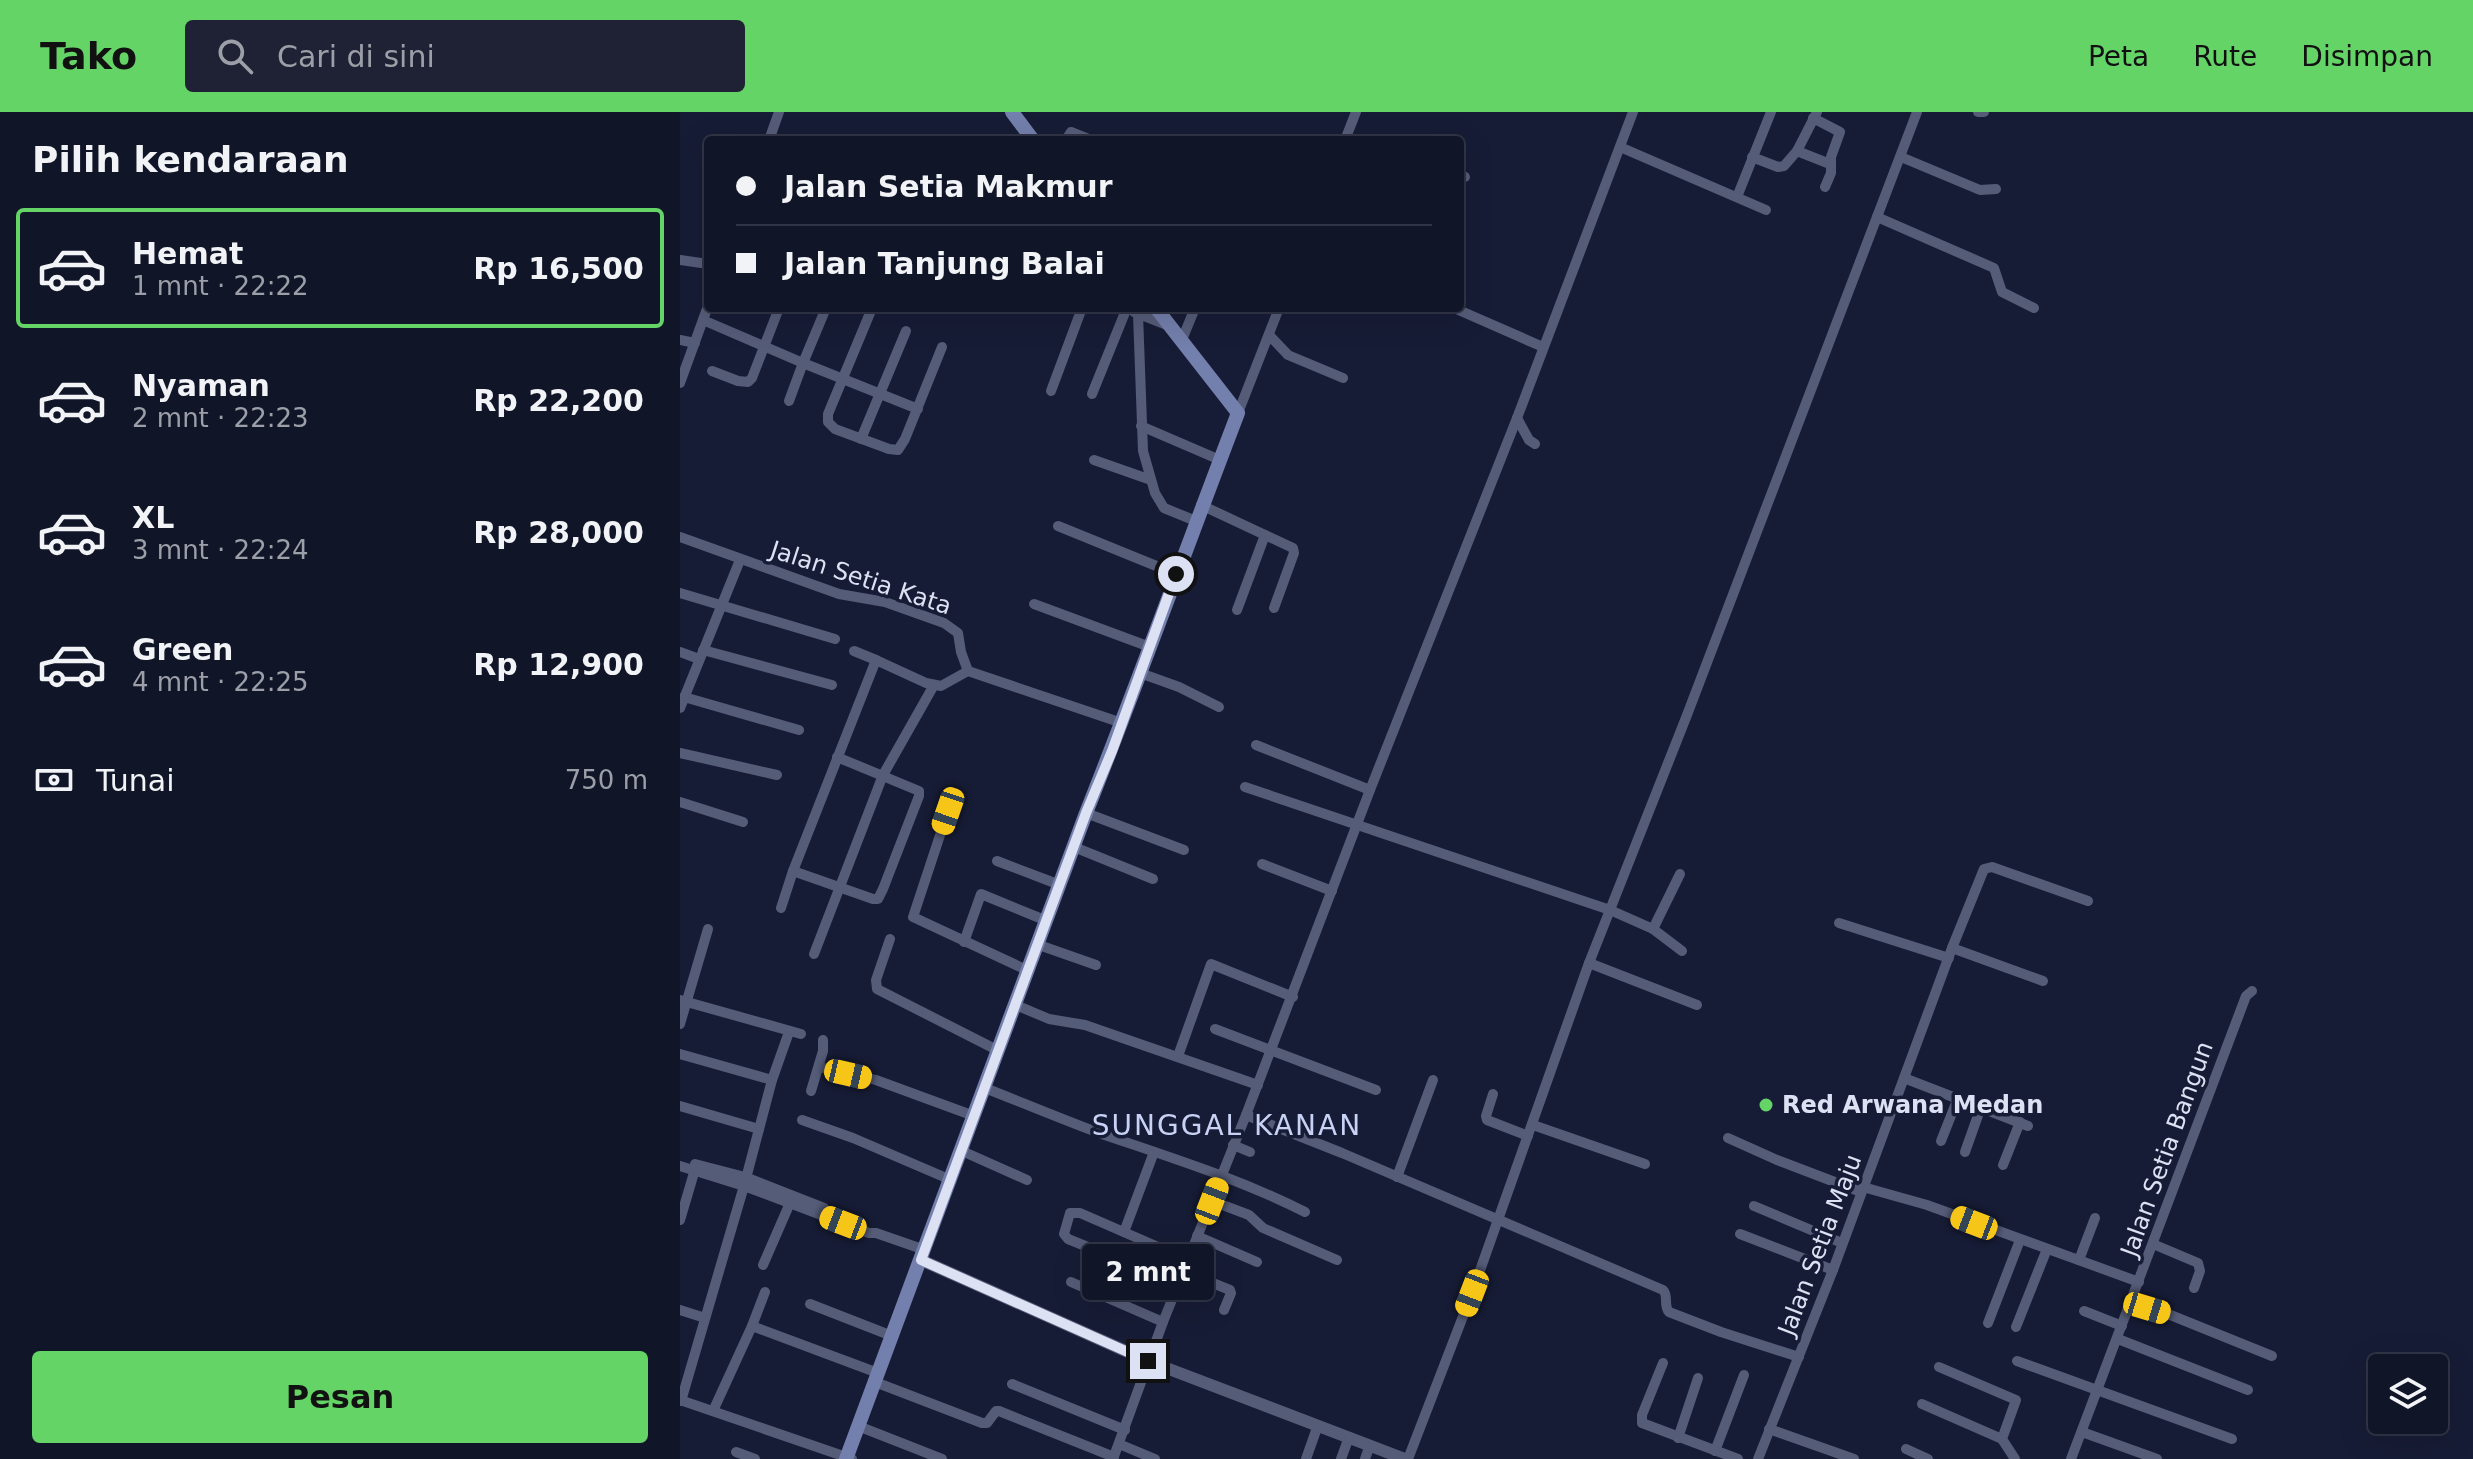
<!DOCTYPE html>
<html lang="id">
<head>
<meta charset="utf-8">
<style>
	:root { --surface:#111528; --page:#1e2234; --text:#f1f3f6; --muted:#9c9fa8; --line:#303445; --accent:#65d467 }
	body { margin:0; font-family:"DejaVu Sans",sans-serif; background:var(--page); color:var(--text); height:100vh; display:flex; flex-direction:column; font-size:30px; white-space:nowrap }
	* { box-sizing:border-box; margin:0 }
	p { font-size:26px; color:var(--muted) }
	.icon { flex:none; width:44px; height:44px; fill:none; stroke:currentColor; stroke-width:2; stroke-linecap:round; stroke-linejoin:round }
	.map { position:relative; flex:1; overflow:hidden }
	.side { display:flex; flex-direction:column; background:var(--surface); width:680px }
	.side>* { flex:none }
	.banner { position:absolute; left:24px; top:24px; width:760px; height:176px; border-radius:8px; box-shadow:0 8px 32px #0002,0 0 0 2px var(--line); display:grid; align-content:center; height:176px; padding:0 32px; background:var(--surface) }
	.controls { position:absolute; left:1688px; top:1242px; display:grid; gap:16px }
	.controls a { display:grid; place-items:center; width:80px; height:80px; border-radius:8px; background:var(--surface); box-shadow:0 8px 32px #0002,0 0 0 2px var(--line); font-size:40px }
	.end { position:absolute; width:36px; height:36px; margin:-18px; border:10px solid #dce2f3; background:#111; box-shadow:0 0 0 4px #111 }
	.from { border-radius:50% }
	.bubble { position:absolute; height:56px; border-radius:8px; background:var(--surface); box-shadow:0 8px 32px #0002,0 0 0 2px var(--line); font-size:26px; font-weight:600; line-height:56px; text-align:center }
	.car { position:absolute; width:24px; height:48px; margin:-24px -12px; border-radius:10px; box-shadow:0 0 6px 2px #0007; background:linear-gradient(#f5c518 24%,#345 0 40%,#f5c518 0 76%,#345 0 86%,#f5c518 0) }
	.banner b { display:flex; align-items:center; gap:28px; height:76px; font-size:30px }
	.banner b+b { border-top:2px solid var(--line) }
	.banner i { width:20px; height:20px; background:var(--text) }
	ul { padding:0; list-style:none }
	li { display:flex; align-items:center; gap:24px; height:120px; margin:0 16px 12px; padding:0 16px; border:4px solid transparent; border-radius:8px }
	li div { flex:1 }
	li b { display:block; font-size:30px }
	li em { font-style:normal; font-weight:600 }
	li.current { border-color:var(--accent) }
	li>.icon { width:72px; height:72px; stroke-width:1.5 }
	h2 { padding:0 32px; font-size:36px; line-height:96px }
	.pay { display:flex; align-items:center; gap:20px; height:88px; padding:0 32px; font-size:30px }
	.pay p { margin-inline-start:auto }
	.cta { display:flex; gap:16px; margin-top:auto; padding:16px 32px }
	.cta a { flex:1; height:92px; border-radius:8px; background:var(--accent); color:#111; font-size:32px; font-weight:600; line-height:92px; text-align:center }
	header { display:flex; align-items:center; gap:48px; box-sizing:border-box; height:112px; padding:0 40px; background:var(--accent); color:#111 }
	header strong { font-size:38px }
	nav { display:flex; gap:44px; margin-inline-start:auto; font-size:28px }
	.search { width:560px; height:72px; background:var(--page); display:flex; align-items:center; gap:20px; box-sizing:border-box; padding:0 28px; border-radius:8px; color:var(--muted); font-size:30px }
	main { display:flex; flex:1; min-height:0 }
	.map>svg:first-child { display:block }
</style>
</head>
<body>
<header>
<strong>Tako</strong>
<div class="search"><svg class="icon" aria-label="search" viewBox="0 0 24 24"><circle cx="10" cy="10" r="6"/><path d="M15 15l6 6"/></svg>Cari di sini</div>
<nav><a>Peta</a><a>Rute</a><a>Disimpan</a></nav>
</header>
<main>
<section class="side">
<h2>Pilih kendaraan</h2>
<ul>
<li class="current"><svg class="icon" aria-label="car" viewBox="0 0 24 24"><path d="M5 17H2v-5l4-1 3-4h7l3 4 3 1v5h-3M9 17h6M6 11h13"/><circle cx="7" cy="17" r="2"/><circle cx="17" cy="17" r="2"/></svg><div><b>Hemat</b><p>1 mnt · 22:22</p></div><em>Rp 16,500</em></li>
<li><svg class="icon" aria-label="car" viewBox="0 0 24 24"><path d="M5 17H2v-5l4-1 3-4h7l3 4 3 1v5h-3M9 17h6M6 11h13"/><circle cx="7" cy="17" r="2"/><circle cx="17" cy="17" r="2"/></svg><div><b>Nyaman</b><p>2 mnt · 22:23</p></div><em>Rp 22,200</em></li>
<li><svg class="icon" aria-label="car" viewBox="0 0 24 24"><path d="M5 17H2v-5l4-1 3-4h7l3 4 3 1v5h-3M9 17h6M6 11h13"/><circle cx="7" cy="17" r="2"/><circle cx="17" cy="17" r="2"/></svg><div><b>XL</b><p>3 mnt · 22:24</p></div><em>Rp 28,000</em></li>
<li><svg class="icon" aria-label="car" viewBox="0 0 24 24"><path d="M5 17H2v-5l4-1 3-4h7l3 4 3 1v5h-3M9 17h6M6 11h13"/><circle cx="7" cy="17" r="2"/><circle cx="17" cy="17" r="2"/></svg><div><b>Green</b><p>4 mnt · 22:25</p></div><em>Rp 12,900</em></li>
</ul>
<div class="pay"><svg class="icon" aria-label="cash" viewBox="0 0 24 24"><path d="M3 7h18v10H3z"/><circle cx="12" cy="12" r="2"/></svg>Tunai<p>750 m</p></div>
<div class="cta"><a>Pesan</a></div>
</section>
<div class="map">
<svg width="1793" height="1347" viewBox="0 0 1793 1347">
	<rect width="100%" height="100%" fill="#171c36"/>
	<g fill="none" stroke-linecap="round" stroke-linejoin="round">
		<g stroke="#555c78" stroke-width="10">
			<path d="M1298 0H1304"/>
			<path d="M1133 6 1160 20 1151 45V61L1145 75"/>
			<path d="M89 28 99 0"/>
			<path d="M386 28 391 20 411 28"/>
			<path d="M665 28 676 0"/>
			<path d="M940 35 1086 98"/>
			<path d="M1117 39 1150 52"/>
			<path d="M1072 45 1098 55 1104 54 1117 39 1137 0"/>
			<path d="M1221 45 1300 78 1316 77"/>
			<path d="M780 63 785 65"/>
			<path d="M1057 85 1091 0"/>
			<path d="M1197 105 1314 156 1322 180 1354 196"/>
			<path d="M0 148 28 152"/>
			<path d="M146 196 123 251 238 297"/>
			<path d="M774 196 863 235"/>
			<path d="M454 200 487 213"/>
			<path d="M190 201 148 302V310L155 317 209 337 218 338 225 327 262 235"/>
			<path d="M458 202 463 339 475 381 484 396 516 409"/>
			<path d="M23 208 123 251 109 289"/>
			<path d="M589 223 608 243 663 266"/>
			<path d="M0 228 15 231"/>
			<path d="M501 230 515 196"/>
			<path d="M32 259 58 269 68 270 72 266 99 196"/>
			<path d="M0 271 28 194"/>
			<path d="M371 279 402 196"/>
			<path d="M412 282 446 198"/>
			<path d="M558 301 599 196"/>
			<path d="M837 306 849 328 855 332"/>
			<path d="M461 314 540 348"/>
			<path d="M181 327 226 219"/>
			<path d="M414 348 471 368"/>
			<path d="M521 393 613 436 614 441 594 496"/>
			<path d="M378 414 496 462"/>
			<path d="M0 425 159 482 205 490 264 511 278 521 281 540 288 559 442 611"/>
			<path d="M0 481 155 527"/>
			<path d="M354 492 470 535"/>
			<path d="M557 498 585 423"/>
			<path d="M23 538 152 573"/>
			<path d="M174 539 196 548"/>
			<path d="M0 540 19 547"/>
			<path d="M460 561 499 575 539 595"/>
			<path d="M4 585 119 618"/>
			<path d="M0 596 60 448"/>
			<path d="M576 633 690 678"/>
			<path d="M0 641 97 663"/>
			<path d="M565 675 930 798 973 817 1002 839"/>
			<path d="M0 690 63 710"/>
			<path d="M268 699 233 805 349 859"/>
			<path d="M406 701 504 738"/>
			<path d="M394 735 473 767"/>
			<path d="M317 749 380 773"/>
			<path d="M582 752 652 779"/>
			<path d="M113 759 193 787H198L203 777 239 684V679L157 645"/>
			<path d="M101 796 113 759 196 548 246 571 261 574 288 559"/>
			<path d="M1159 811 1269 846"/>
			<path d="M973 817 1000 762"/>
			<path d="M210 827 196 868 197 877 319 939"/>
			<path d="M284 830 301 782 367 809"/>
			<path d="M359 833 416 853"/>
			<path d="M1272 836 1363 869"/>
			<path d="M134 842 203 663 254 573"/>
			<path d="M909 851 1017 893"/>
			<path d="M0 888 121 922"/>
			<path d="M336 893 369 907 405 913 578 973"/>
			<path d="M0 912 28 817"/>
			<path d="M535 917 696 978"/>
			<path d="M0 942 92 968"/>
			<path d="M498 944 531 852 613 885"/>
			<path d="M139 955 196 968 294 1004"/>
			<path d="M1224 966 1348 1014"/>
			<path d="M305 976C343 991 381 1007 419 1021 489 1045 560 1067 625 1100"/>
			<path d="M131 979 143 939V928"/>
			<path d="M813 982 806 1004 807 1008 848 1024"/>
			<path d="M0 994 79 1017"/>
			<path d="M566 1003 662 1041 983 1178C989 1184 983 1193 989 1200L1041 1220 1119 1245"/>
			<path d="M122 1008 173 1026 271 1068"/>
			<path d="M853 1013 965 1052"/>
			<path d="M1048 1026 1097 1048 1181 1080"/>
			<path d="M1261 1029 1278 986"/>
			<path d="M553 1033 570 1040"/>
			<path d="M282 1039 347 1068"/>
			<path d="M1285 1040 1301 995"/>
			<path d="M15 1052 65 1065 144 1096"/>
			<path d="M1323 1053 1340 1010"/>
			<path d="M0 1054 64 1074 189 1121H196L245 1138"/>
			<path d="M717 1065 753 968"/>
			<path d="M1183 1075 1247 1093 1459 1170"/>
			<path d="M532 1089 569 1103 583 1116 657 1148"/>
			<path d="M1074 1094 1162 1131"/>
			<path d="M0 1108 16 1054"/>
			<path d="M444 1120 474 1040"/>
			<path d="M1060 1122 1153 1158"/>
			<path d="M517 1124 577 1150"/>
			<path d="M1473 1132 1518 1151 1520 1159 1514 1176"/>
			<path d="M1399 1148 1415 1106"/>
			<path d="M83 1153 110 1091"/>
			<path d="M503 1159 550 1178 551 1181 544 1198"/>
			<path d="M391 1170 483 1210"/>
			<path d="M499 1172 388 1127 384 1122 390 1101H400L508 1148"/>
			<path d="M85 1180 72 1214 198 1261"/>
			<path d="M1452 1191 1483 1200 1592 1244"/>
			<path d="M130 1192 212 1224"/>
			<path d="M0 1198 25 1206"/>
			<path d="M1404 1199 1442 1214"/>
			<path d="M1308 1211 1340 1128"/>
			<path d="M1336 1215 1367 1137"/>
			<path d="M1438 1227 1568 1278"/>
			<path d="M1337 1249 1552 1327"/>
			<path d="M983 1251 962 1303V1311L1058 1347"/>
			<path d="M1259 1255 1336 1288 1322 1327 1335 1347"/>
			<path d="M195 1270 302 1311H307L316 1299H319L434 1345"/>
			<path d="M332 1272 445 1318"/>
			<path d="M0 1288 172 1347"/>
			<path d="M1 1289 64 1074 92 968 109 920"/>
			<path d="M1242 1292 1322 1327"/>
			<path d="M33 1299 72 1214"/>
			<path d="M178 1314 262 1347"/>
			<path d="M1089 1317 1174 1347"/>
			<path d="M1402 1320 1477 1347"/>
			<path d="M998 1326 1018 1266"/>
			<path d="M439 1332 475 1347"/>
			<path d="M1226 1337 1248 1347"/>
			<path d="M1035 1339 1064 1263"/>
			<path d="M56 1340 75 1347"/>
			<path d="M433 1347 483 1210 566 1003 690 678 837 306 953 0"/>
			<path d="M626 1347 638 1313"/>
			<path d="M661 1347 669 1325"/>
			<path d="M685 1347 690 1333"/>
			<path d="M728 1347 792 1181 909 851 1007 603 1237 0"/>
			<path d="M1078 1347 1153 1158 1272 836 1304 757 1312 755 1408 789"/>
			<path d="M1391 1347 1566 884 1572 879"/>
		</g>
		<path stroke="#555c78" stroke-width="12" d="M241 1148 468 1249 725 1347"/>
		<g stroke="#737fac" stroke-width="14">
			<path d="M332 0 353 28"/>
			<path d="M166 1347 406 701C459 568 507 434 558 301L476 196"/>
		</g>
	</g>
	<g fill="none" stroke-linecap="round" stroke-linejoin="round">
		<path stroke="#dce2f3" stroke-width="10" d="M468 1249 241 1148 406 701 432 639 496 462"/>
	</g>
	<circle fill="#65d467" stroke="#171c36" stroke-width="3" cx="1086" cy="993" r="8"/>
	<g text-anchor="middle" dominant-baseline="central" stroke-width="7" stroke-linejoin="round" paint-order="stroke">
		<g font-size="24" fill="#dce2f3" stroke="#171c36">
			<text transform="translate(181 466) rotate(18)">Jalan Setia Kata</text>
			<text transform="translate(1487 1037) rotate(-70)">Jalan Setia Bangun</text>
			<text transform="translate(1140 1133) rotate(-69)">Jalan Setia Maju</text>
		</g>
		<g font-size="24" font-weight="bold" fill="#dce2f3" stroke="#171c36" text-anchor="start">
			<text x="1102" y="993">Red Arwana Medan</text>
		</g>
		<g font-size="28" letter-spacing="2" fill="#c8d2f4" stroke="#171c36">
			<text x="547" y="1013">SUNGGAL KANAN</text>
		</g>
	</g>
</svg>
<div class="controls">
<a><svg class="icon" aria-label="layers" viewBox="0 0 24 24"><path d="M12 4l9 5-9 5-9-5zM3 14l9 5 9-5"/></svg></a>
</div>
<i class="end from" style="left:496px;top:462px"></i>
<i class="end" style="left:468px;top:1249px"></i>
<div class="bubble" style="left:402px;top:1132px;width:132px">2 mnt</div>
<i class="car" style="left:268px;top:699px;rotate:199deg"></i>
<i class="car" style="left:168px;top:962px;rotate:103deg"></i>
<i class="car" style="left:532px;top:1089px;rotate:21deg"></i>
<i class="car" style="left:163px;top:1111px;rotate:291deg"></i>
<i class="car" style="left:1294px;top:1111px;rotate:291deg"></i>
<i class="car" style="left:792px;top:1181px;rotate:201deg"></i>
<i class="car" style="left:1467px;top:1196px;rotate:107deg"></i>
<div class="banner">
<b><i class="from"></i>Jalan Setia Makmur</b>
<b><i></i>Jalan Tanjung Balai</b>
</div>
</div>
</main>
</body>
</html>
